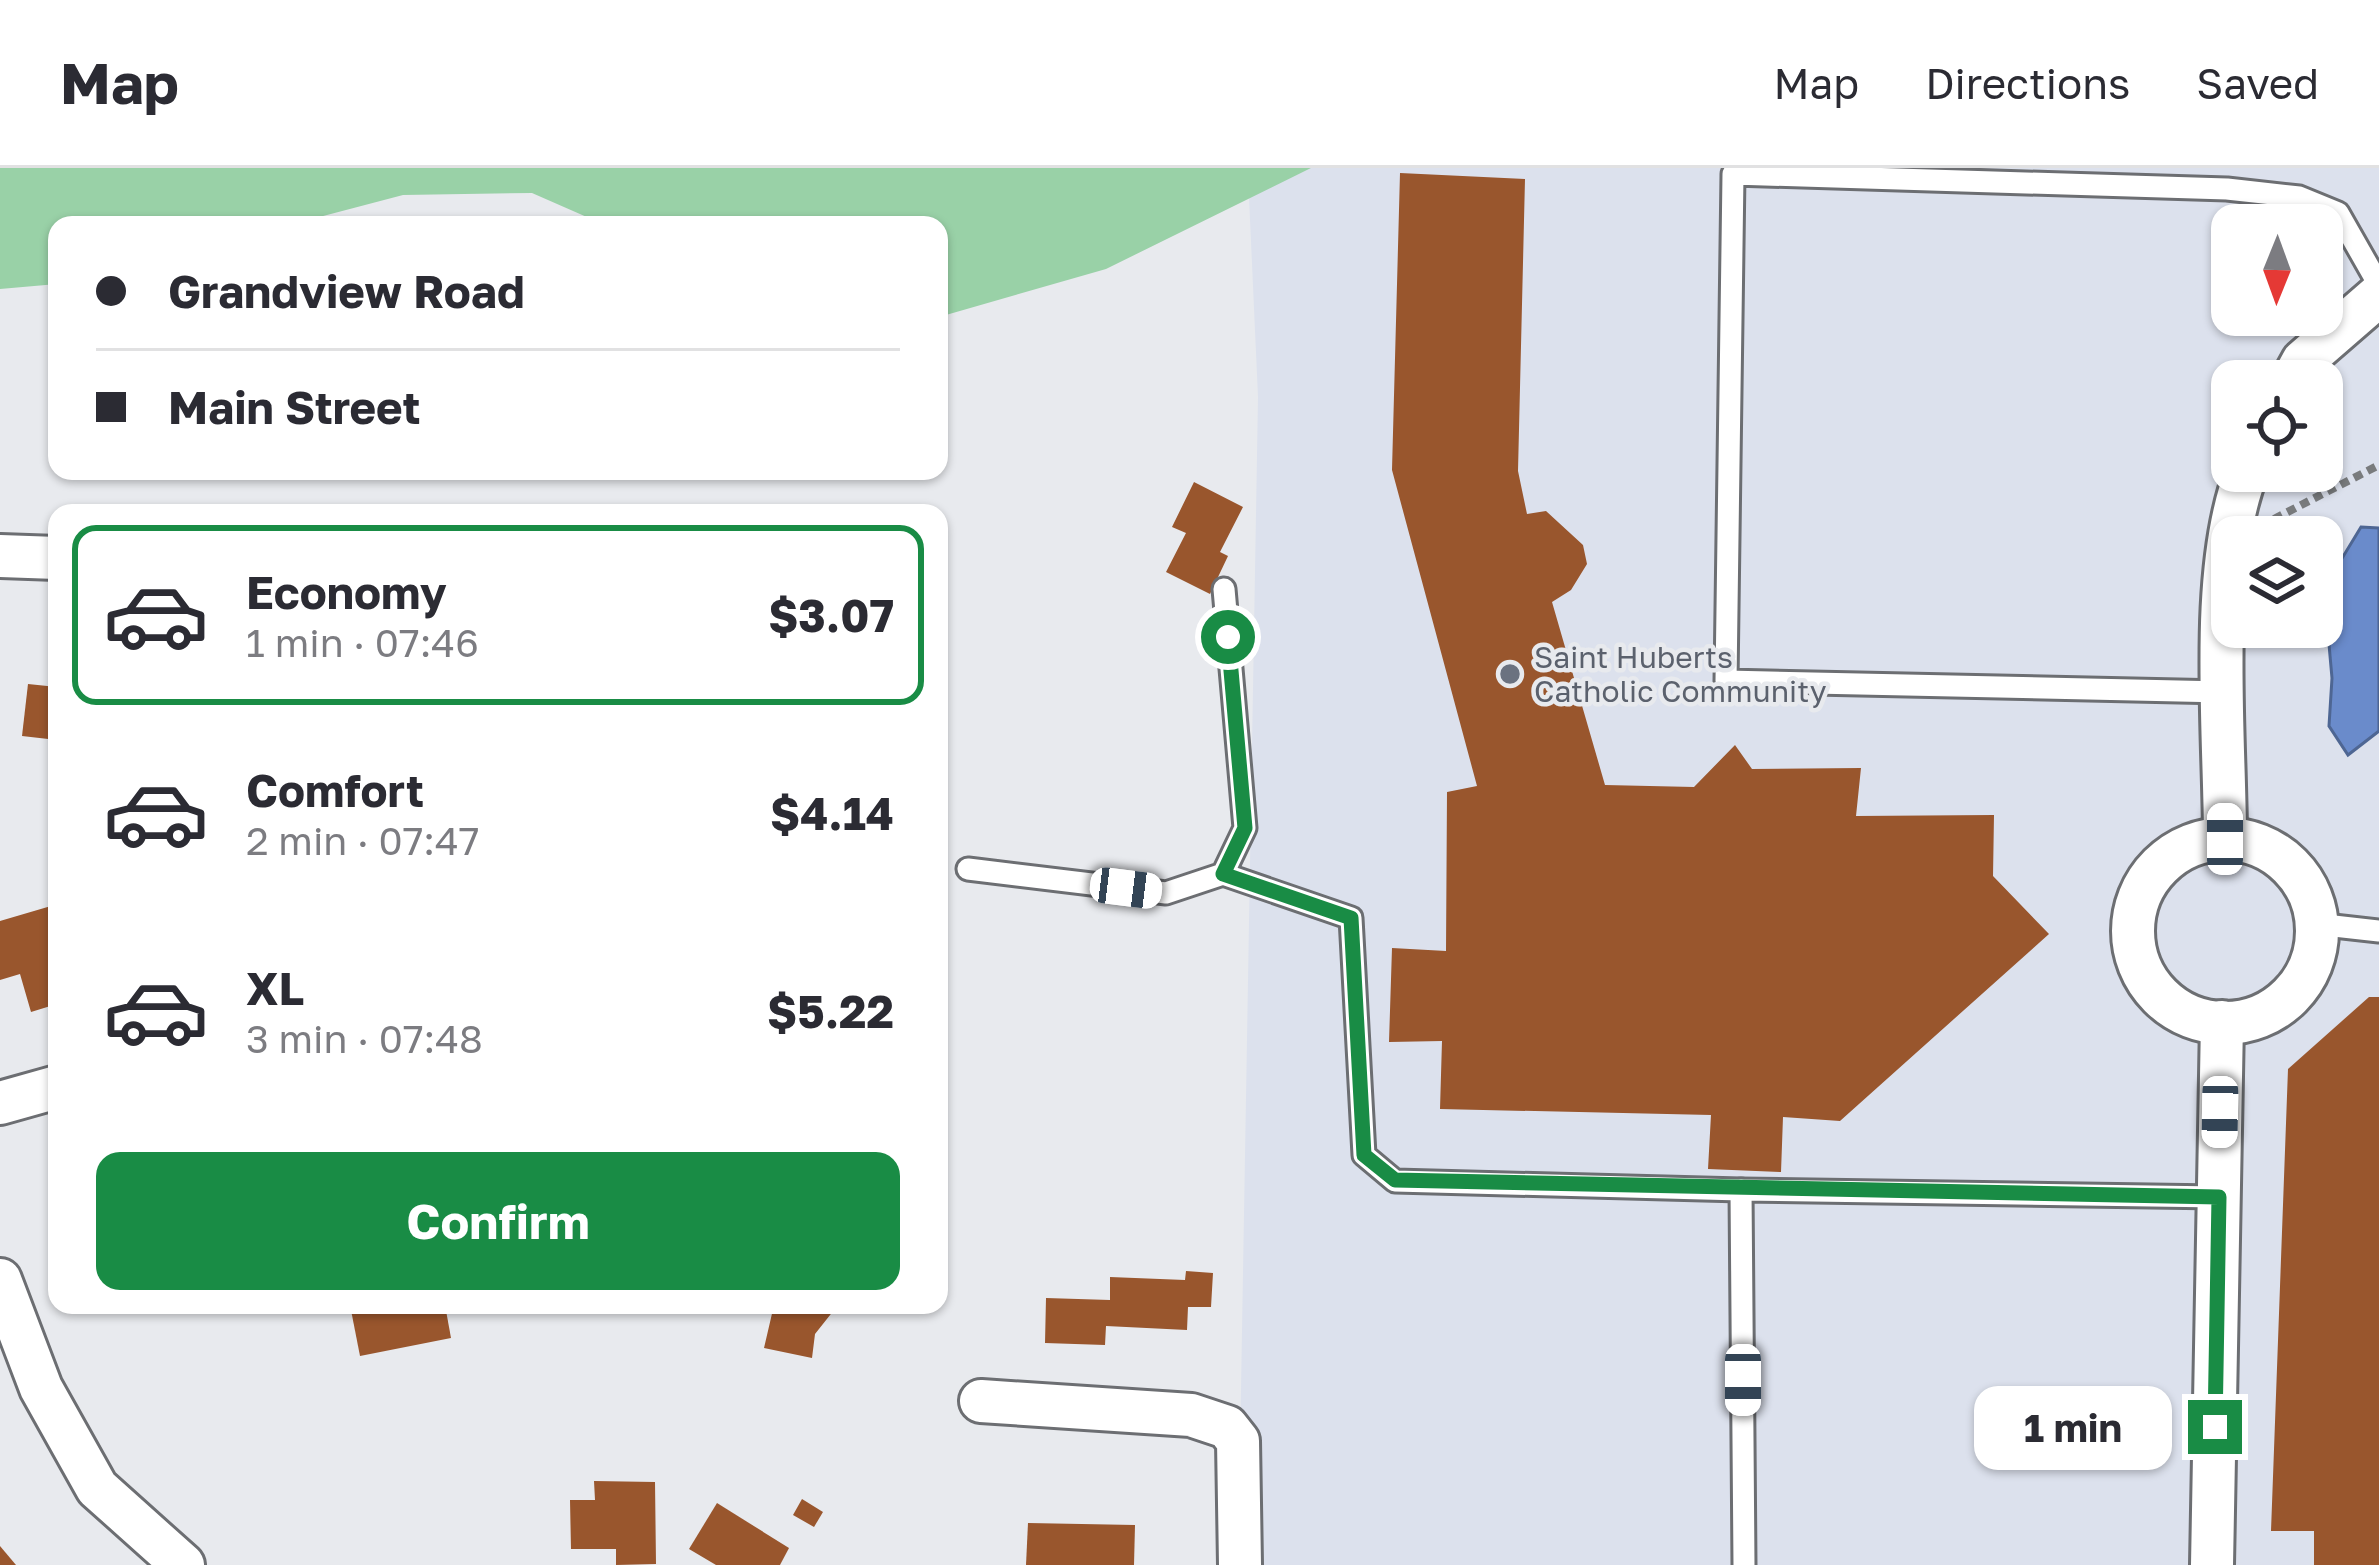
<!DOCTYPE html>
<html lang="en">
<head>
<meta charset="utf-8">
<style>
	:root { --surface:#fff; --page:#f7f7f7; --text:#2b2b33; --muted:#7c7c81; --line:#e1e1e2; --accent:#198c45 }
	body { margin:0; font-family:"Golos Text",sans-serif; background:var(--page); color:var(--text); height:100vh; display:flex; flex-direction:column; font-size:45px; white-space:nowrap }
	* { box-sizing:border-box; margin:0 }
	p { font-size:39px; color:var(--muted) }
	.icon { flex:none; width:66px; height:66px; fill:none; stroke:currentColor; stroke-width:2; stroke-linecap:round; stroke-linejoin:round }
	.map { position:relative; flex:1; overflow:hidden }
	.side { position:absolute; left:48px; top:336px; width:900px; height:810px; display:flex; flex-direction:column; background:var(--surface); border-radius:24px; box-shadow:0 3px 9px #0004 }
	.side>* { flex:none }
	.top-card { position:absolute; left:48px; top:48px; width:900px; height:264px; border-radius:24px; box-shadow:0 3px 9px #0004; display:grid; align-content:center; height:264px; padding:0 48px; background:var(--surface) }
	.needle { width:78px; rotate:181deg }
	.buttons { position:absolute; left:2211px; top:36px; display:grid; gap:24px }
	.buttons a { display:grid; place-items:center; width:132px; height:132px; border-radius:24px; background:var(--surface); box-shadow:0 3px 9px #0004; font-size:60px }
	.end { position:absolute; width:54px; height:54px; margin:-27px; border:15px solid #198c45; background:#fff; box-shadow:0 0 0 6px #fff }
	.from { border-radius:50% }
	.bubble { position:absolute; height:84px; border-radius:24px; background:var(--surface); box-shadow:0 3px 9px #0004; font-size:39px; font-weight:700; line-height:84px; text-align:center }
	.car { position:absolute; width:36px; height:72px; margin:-36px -18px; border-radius:15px; box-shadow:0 0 9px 3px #0007; background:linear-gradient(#fff 24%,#345 0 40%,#fff 0 76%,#345 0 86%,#fff 0) }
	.top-card b { display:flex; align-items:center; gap:42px; height:114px; font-size:45px }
	.top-card b+b { border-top:3px solid var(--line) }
	.top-card i { width:30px; height:30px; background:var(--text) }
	ul { padding:21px 0 0; list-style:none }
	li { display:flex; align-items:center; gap:36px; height:180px; margin:0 24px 18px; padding:0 24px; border:6px solid transparent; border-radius:24px }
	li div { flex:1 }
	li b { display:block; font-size:45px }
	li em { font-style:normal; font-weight:700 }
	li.on { border-color:var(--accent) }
	li>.icon { width:108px; height:108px; stroke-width:1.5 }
	.cta { display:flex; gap:24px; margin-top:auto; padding:24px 48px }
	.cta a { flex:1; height:138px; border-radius:24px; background:var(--accent); color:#fff; font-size:48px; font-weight:700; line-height:138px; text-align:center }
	header { display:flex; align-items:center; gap:72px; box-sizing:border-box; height:168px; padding:0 60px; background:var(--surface); border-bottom:3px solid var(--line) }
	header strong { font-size:57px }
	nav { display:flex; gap:66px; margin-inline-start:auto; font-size:42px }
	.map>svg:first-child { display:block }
</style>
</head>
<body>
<header>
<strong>Map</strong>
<nav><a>Map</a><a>Directions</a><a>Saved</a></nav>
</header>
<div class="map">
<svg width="2379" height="1397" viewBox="0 0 2379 1397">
	<rect width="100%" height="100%" fill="#e8eaee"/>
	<path fill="#dce1ed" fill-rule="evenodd" d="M1311 0H2379V1397H1238L1258 229 1249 29ZM2232 57H2322V147H2232ZM2232 213H2322V303H2232ZM2232 369H2322V459H2232Z"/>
	<path fill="#99d1a7" d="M0 0H1311L1106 101 939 149V57H605L532 25 403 27 289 57H57V116L0 121Z"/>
	<path fill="#6a8bcb" stroke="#4e6693" stroke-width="3" d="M2361 359 2379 360V563L2348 587 2329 558 2332 510 2324 420Z"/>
	<g fill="#99562d">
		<path d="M1400 5 1525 11 1518 303 1527 346 1546 343 1583 377 1587 396 1571 422 1552 434 1605 617 1694 619 1735 577 1752 601 1861 600 1856 648 1994 647 1993 708 2049 766 1840 953 1783 949 1781 1004 1708 1001 1711 947 1440 941 1442 873 1389 874 1392 780 1446 783 1447 624 1477 618 1392 302Z"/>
		<path d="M1194 314 1243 339 1220 384 1228 388 1210 426 1166 404 1186 365 1172 359Z"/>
		<path d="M28 516 57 519V572L22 568Z"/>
		<path d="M51 738 57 759V836L31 844 20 806 0 812V753Z"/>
		<path d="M2369 829H2379V1397H2314V1363H2271L2288 901Z"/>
		<path d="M1186 1103 1213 1105 1211 1139H1188L1187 1162 1106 1158 1105 1177 1045 1175 1046 1130 1110 1132V1109L1185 1112Z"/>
		<path d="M350 1137H445L451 1170 360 1188Z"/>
		<path d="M774 1137H838L815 1166 812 1190 764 1180Z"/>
		<path d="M594 1313 655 1314 656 1396 616 1397V1381H571L570 1332H595Z"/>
		<path d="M802 1331 823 1344 814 1359 793 1347Z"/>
		<path d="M717 1335 789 1380 780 1397H716L689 1381Z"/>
		<path d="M1028 1355 1135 1357 1134 1397H1026Z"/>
		<path d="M0 1378 16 1397H0Z"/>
	</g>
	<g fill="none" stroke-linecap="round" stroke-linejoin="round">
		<g stroke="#6c6e72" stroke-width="27">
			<g id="lane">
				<path d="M2224 524 1726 513 1733 6 2227 21 2299 29 2338 45 2379 117"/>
				<path d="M968 701 1166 725 1223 706 1245 660 1224 421"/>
				<path d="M1223 706 1351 750 1364 987 1395 1013 1741 1022"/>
				<path d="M2316 756 2379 763"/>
				<path d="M1744 1397 1741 1022 2219 1029"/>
			</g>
		</g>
		<g stroke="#6c6e72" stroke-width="48">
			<g id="street">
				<path d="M2292 213 2303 193 2379 127"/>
				<path d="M0 388 57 390"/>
				<path d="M2225 671C2225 565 2208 400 2247 303"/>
				<circle cx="2225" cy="763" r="92"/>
				<path d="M0 935 57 919"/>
				<path d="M0 1112 41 1220 97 1320 183 1397"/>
				<path d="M981 1233 1191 1247 1227 1259 1238 1273 1240 1397"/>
				<path d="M2212 1397 2222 854"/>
			</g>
		</g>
		<path stroke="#797b7d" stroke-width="8" stroke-dasharray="9 6" stroke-linecap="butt" d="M2274 351 2379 297"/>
		<use href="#lane" stroke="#fff" stroke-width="21"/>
		<use href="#street" stroke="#fff" stroke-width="42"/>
	</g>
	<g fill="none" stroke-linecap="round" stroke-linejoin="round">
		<path stroke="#198c45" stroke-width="15" d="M1228 469 1245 660 1223 706 1351 750 1364 987 1395 1012 2219 1029 2215 1259"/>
	</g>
	<circle fill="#6b7280" stroke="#e8eaee" stroke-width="4.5" cx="1510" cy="506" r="12"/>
	<g text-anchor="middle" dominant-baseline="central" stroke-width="9" stroke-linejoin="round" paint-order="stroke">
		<g font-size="30" fill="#5b616d" stroke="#e8eaee" text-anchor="start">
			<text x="1534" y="489">Saint Huberts<tspan x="1534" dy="34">Catholic Community</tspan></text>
		</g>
	</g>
</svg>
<div class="buttons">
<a><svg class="needle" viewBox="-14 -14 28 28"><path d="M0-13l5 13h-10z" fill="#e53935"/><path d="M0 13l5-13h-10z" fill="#7c7c81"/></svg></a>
<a><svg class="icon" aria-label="locate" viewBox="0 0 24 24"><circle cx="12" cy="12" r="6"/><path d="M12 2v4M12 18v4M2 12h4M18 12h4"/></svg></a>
<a><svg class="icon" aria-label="layers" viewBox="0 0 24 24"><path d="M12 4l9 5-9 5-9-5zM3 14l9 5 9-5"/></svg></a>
</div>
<i class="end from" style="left:1228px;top:469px"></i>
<i class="end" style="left:2215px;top:1259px"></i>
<div class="bubble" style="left:1974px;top:1218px;width:198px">1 min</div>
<i class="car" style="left:2225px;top:671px;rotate:0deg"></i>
<i class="car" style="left:1126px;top:720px;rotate:97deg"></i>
<i class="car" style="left:2220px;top:944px;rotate:181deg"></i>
<i class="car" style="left:1743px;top:1212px;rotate:180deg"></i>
<div class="top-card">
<b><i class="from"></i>Grandview Road</b>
<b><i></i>Main Street</b>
</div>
<section class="side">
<ul>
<li class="on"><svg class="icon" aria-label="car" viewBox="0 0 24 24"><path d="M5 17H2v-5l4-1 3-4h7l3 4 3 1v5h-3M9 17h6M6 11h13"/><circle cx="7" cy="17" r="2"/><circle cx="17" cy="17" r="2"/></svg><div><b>Economy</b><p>1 min · 07:46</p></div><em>$3.07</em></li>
<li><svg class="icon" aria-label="car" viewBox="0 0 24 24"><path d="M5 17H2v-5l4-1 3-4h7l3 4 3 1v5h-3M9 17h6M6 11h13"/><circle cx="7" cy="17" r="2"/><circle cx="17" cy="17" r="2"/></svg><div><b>Comfort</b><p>2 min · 07:47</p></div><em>$4.14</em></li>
<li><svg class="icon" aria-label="car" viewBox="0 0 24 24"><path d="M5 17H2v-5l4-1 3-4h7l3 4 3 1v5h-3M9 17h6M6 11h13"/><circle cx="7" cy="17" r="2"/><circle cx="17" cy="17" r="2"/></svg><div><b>XL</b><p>3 min · 07:48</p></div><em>$5.22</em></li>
</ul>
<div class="cta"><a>Confirm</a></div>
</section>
</div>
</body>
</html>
